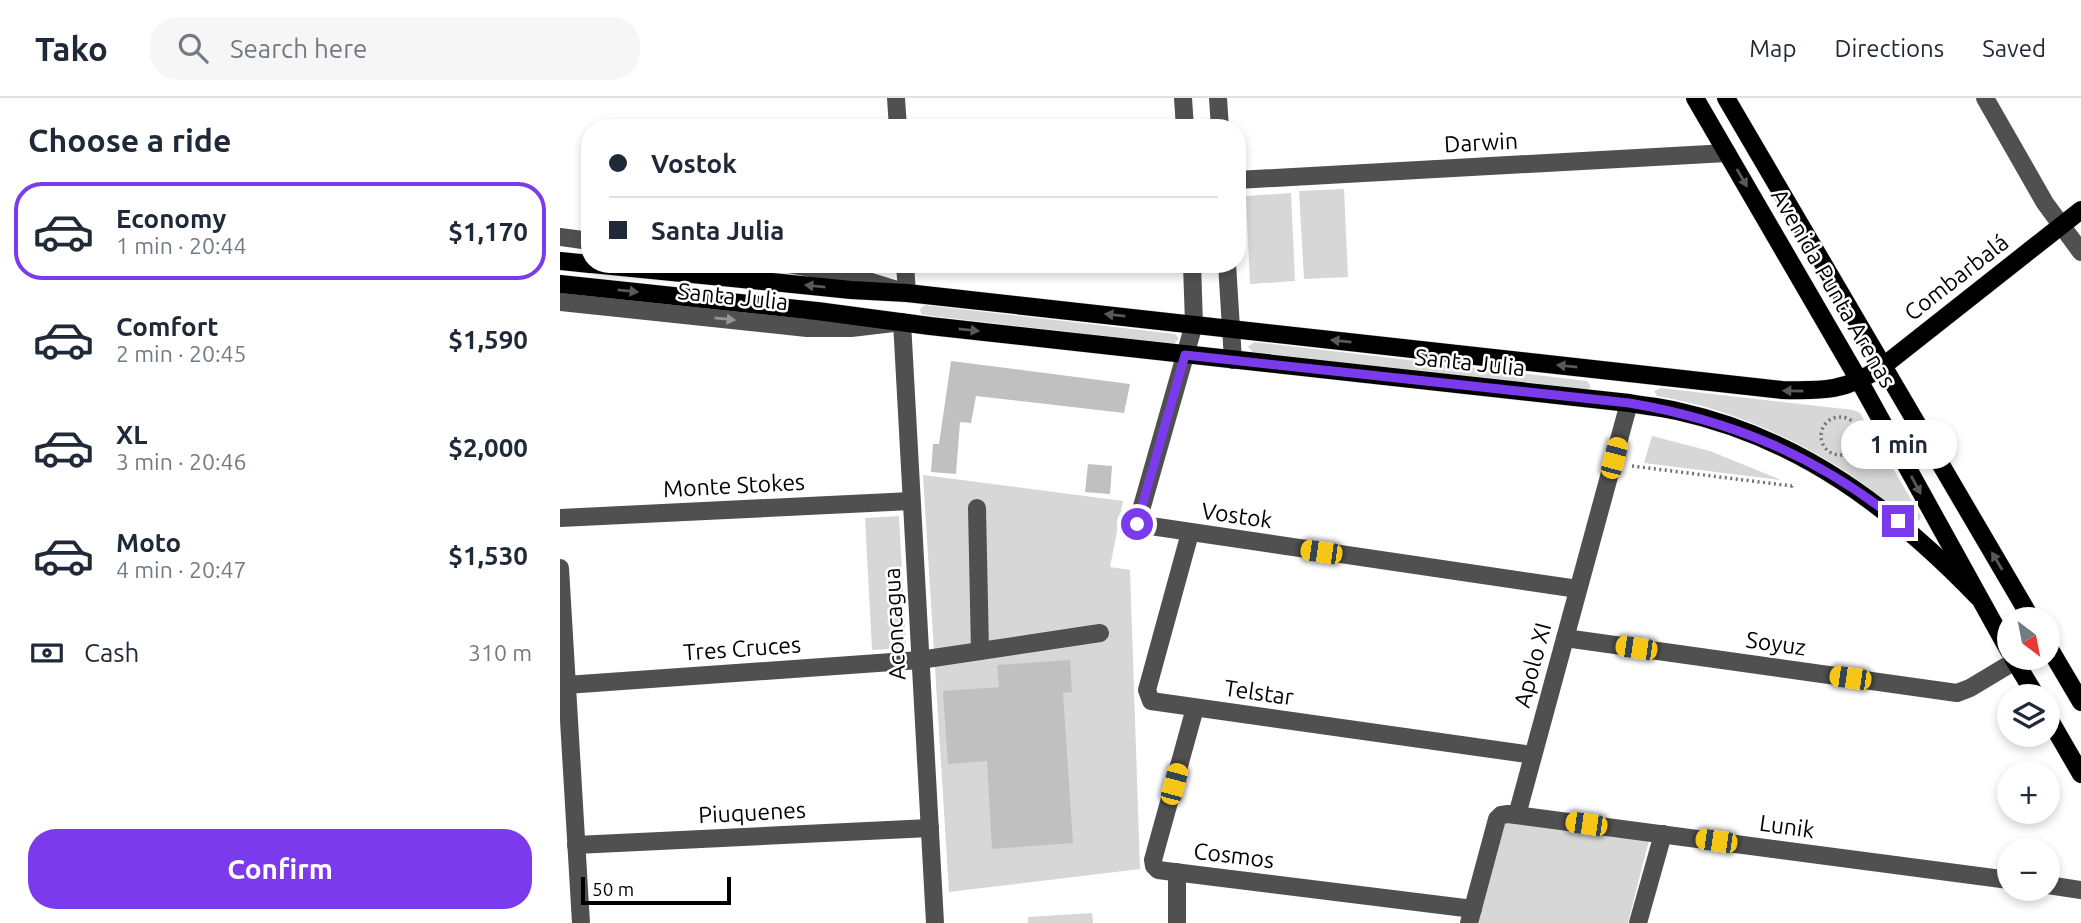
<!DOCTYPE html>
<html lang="en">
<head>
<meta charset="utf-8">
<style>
	:root { --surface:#fff; --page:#f6f6f7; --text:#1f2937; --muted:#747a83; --line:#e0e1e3; --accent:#7c3aed }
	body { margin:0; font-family:Ubuntu,sans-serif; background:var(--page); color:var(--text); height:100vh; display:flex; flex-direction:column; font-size:26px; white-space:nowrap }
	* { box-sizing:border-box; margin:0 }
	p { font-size:23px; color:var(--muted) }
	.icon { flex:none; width:38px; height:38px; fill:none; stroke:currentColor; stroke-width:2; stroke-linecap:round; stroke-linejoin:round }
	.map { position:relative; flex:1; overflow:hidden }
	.panel { display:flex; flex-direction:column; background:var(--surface); width:560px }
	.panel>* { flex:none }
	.top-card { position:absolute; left:21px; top:21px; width:665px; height:154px; border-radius:28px; box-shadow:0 4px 10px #0003; display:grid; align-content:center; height:154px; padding:0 28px; background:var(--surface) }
	.needle { width:46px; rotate:148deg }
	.tools { position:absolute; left:1437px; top:509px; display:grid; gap:14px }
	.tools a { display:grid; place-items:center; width:63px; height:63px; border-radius:50%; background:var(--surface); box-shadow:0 4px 10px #0003; font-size:35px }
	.scale { position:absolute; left:21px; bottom:18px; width:150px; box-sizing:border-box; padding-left:7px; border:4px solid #000; border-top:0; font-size:19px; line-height:24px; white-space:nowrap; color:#000; -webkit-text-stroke:5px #fff; paint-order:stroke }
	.end { position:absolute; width:32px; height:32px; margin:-16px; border:9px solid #7c3aed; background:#fff; box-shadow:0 0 0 4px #fff }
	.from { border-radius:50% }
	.bubble { position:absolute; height:49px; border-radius:24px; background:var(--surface); box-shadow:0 4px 10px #0003; font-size:23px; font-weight:700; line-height:49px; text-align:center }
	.car { position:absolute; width:21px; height:42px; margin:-21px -10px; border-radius:9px; box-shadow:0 0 5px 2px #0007; background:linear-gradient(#f5c518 24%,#345 0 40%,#f5c518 0 76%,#345 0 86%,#f5c518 0) }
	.top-card b { display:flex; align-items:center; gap:24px; height:66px; font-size:26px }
	.top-card b+b { border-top:2px solid var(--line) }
	.top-card i { width:18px; height:18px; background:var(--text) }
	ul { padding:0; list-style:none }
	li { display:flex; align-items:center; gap:21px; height:98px; margin:0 14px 10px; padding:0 14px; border:4px solid transparent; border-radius:28px }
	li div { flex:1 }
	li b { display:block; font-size:26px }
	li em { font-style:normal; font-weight:700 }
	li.current { border-color:var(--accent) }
	li>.icon { width:63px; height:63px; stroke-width:1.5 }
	h2 { padding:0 28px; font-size:32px; line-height:84px }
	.pay { display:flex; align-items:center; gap:18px; height:77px; padding:0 28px; font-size:26px }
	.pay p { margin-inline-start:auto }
	.primary-button { display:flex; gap:14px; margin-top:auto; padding:14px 28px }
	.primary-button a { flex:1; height:80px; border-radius:28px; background:var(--accent); color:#fff; font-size:28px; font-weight:700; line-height:80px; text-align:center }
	header { display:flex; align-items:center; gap:42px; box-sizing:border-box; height:98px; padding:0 35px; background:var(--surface); border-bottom:2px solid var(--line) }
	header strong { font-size:33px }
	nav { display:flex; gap:38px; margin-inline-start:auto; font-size:24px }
	.search { width:490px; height:63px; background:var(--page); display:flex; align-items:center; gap:18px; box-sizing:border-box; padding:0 24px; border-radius:28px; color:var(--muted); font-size:26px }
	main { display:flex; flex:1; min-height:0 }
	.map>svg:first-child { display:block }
</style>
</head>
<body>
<header>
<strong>Tako</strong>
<div class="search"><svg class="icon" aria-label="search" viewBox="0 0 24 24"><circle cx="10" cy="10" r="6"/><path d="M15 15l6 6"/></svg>Search here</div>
<nav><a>Map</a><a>Directions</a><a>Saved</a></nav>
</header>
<main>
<section class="panel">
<h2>Choose a ride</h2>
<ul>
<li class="current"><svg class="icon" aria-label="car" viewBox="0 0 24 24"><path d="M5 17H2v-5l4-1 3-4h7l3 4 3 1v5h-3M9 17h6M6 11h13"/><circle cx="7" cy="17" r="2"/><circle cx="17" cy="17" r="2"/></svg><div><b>Economy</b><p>1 min · 20:44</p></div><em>$1,170</em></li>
<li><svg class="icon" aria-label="car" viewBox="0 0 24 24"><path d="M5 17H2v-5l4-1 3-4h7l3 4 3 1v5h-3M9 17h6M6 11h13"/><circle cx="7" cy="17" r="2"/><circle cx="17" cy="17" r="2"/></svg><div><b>Comfort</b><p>2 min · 20:45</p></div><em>$1,590</em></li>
<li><svg class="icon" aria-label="car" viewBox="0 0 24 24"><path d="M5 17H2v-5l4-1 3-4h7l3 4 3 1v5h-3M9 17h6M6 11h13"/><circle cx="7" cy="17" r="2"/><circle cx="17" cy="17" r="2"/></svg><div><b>XL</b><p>3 min · 20:46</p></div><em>$2,000</em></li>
<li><svg class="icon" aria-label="car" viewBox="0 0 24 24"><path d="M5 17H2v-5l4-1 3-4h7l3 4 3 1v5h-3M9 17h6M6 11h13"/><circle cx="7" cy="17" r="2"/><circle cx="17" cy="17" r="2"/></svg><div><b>Moto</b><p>4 min · 20:47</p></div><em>$1,530</em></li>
</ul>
<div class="pay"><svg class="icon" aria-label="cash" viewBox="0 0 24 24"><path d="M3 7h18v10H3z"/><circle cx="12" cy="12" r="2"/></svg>Cash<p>310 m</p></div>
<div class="primary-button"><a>Confirm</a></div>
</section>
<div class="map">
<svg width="1521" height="825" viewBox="0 0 1521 825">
	<rect width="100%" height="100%" fill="#fff"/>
	<g fill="#d7d7d7">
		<path d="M784 91 788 179 744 181 739 93Z"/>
		<path d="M731 95 735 183 690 186 686 98Z"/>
		<path d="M365 207 615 236 619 241 614 246 364 217 361 216 360 211Z"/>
		<path d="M694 244 1027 283 1031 289 1026 292 693 254 688 249Z"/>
		<path d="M1101 290 1293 312 1300 315 1361 418 1360 422 1353 424C1330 409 1310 390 1288 375 1231 338 1164 309 1097 298L1094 293Z"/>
		<path d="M1092 338 1150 353 1221 382 1084 365Z"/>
		<path d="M363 377 563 403 550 469 570 472 580 771 389 794Z"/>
		<path d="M339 418 346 550 312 552 305 420Z"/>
		<path d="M947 723 1089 742 1068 825H915L939 731Z"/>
		<path d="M532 815 533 825H468V819Z"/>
	</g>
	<g fill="#c0c0c0">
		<path d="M391 263 570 286 564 315 416 298 411 325 400 324 396 376 371 374 373 346H379Z"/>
		<path d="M528 366 552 368 550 396 525 394Z"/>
		<path d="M510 562 512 594 503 595 513 745 432 751 427 663 388 666 383 593 439 589 437 567Z"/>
	</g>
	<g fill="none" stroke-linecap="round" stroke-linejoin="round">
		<g stroke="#dbdbdb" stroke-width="19">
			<g id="major">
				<path d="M1135 0 1300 284 1449 553"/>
				<path d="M1166 0 1472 522"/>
				<path d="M0 163 30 166"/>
				<path d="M32 166 291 192 347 195 1222 292C1264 293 1286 293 1322 269L1521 112"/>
				<path d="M0 186 257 213 370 228 1069 305C1085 308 1101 309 1117 313 1240 340 1332 410 1418 499"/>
				<path d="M1488 548 1521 604"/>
				<path d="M1453 560 1476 598"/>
				<path d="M1488 619 1521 676"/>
			</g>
		</g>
		<g stroke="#727272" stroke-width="3.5" stroke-dasharray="2 3.5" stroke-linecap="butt">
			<circle cx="1280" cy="338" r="19"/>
			<path d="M1072 368 1232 388 1233 386"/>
		</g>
		<g stroke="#505050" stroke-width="18">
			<path d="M336 0 338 30"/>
			<path d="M623 0 625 30"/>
			<path d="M658 0 660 30"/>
			<path d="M1425 0 1485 105 1521 154"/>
			<path d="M677 82 1167 55"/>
			<path d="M0 139 30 143"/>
			<path d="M228 166 289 177 347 195 345 166"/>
			<path d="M632 166 634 226 577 426 1018 491"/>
			<path d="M667 166 673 262"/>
			<path d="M0 204 247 230H291L342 224 375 825"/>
			<path d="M417 410 420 553"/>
			<path d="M0 420 351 403"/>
			<path d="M630 435 587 592 591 603 973 657"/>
			<path d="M0 470 21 825"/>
			<path d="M1005 540 1397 595 1410 590 1455 563"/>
			<path d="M6 587 360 562 540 535"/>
			<path d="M635 610 593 762 594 768 598 772 913 811"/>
			<path d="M957 717 1069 305"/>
			<path d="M16 747 370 730"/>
			<path d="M617 774V825"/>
			<path d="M1488 787 1521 792"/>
			<path d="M909 825 937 721 941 717 948 716 1449 782"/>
			<path d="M1078 825 1103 736"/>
		</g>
		<use href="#major" stroke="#000" stroke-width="18"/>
	</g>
	<defs><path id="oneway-solid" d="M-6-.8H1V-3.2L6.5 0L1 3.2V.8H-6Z" transform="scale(1.75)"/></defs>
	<g fill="#595959">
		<use href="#oneway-solid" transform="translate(1182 80) rotate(60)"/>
		<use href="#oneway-solid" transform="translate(255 188) rotate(-174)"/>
		<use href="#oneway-solid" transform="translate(68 193) rotate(6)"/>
		<use href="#oneway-solid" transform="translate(555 217) rotate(-174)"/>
		<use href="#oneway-solid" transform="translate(409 232) rotate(6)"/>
		<use href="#oneway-solid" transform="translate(781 243) rotate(-174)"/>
		<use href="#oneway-solid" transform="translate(1007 268) rotate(-174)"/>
		<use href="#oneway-solid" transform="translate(1233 293) rotate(-179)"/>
		<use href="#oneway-solid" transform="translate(1356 387) rotate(62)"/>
		<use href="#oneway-solid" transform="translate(1437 463) rotate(-121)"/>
	</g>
	<use fill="#969696" href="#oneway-solid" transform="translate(165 221) rotate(6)"/>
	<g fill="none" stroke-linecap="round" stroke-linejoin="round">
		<path stroke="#7c3aed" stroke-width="9" d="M577 426 625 257 1069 305C1170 322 1257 358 1338 423"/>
	</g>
	<g text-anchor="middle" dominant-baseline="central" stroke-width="5" stroke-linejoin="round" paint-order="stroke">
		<g font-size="23" fill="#000" stroke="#fff">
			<text transform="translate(921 44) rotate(-3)">Darwin</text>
			<text transform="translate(1396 179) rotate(-38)">Combarbalá</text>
			<text transform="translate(1274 190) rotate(60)">Avenida Punta Arenas</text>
			<text transform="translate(173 198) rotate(6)">Santa Julia</text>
			<text transform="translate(910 264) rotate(6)">Santa Julia</text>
			<text transform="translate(174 387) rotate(-3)">Monte Stokes</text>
			<text transform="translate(677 417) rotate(8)">Vostok</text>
			<text transform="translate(334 526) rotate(-93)">Aconcagua</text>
			<text transform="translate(1216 545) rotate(8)">Soyuz</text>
			<text transform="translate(182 550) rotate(-4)">Tres Cruces</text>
			<text transform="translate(972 567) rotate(-75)">Apolo XI</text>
			<text transform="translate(699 594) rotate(8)">Telstar</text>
			<text transform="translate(192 714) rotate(-3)">Piuquenes</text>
			<text transform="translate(1227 728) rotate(8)">Lunik</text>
			<text transform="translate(674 757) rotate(7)">Cosmos</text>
		</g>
	</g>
</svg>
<div class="tools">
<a><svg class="needle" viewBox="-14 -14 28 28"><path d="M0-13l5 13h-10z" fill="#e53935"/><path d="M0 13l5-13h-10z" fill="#747a83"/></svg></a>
<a><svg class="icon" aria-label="layers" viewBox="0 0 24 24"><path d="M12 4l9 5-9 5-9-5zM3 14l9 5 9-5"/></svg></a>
<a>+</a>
<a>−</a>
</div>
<div class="scale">50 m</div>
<i class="end from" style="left:577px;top:426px"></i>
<i class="end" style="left:1338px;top:423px"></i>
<div class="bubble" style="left:1281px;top:322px;width:116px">1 min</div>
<i class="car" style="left:1054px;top:360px;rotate:15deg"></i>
<i class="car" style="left:761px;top:454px;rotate:278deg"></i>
<i class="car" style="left:1076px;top:550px;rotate:278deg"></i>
<i class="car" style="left:1290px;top:580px;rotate:278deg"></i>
<i class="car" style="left:614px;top:686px;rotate:15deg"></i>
<i class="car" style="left:1026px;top:726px;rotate:278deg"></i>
<i class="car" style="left:1156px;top:743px;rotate:278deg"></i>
<div class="top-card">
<b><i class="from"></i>Vostok</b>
<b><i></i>Santa Julia</b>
</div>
</div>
</main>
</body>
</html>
